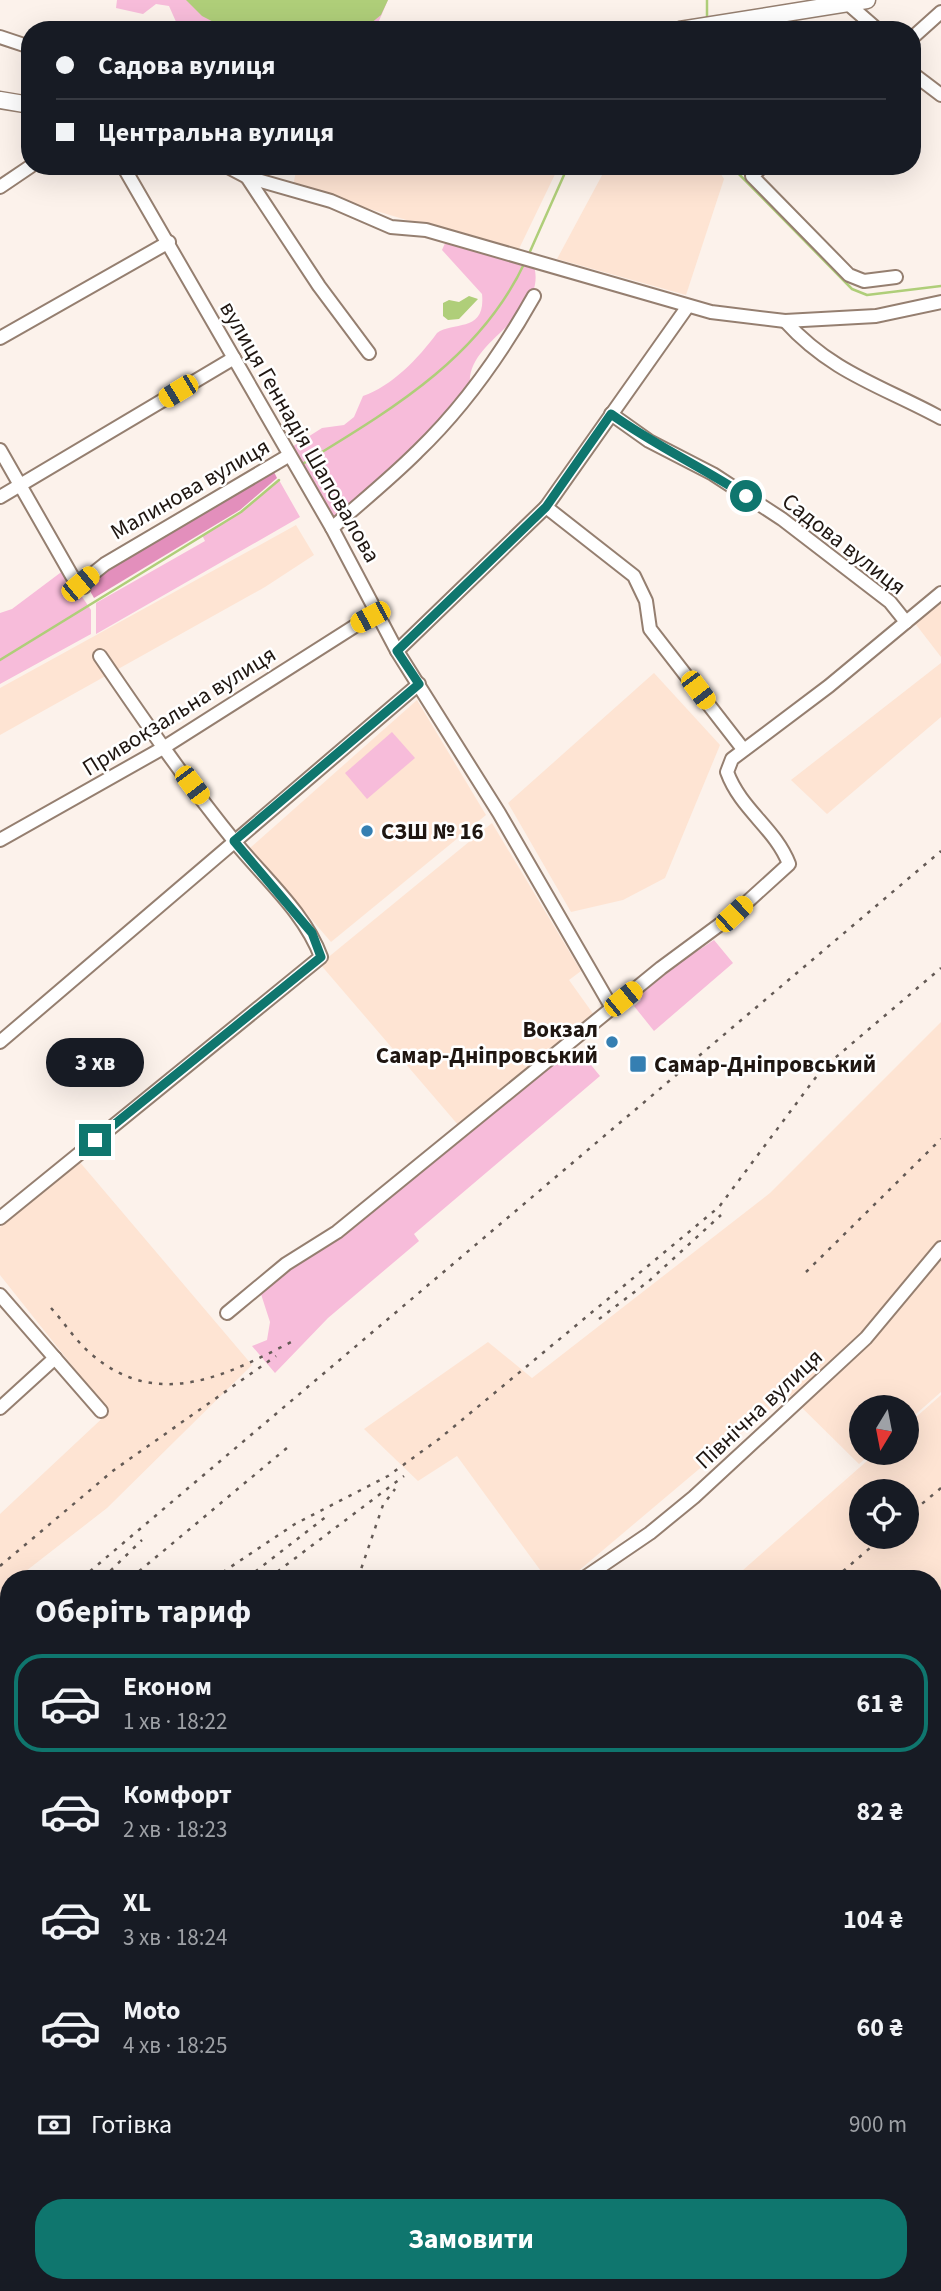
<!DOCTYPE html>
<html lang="uk">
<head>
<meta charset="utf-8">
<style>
	:root { --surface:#171b24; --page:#20242c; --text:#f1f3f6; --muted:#9ea1a6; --line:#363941; --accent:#0f766e }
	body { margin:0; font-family:"Source Sans 3",sans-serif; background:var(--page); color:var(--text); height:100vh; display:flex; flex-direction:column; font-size:26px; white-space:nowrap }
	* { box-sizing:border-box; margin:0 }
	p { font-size:23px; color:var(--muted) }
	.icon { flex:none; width:38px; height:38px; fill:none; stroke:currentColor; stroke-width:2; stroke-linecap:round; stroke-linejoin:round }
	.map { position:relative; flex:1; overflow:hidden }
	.side { position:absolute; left:0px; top:1570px; width:942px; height:723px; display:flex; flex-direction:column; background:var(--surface); border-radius:28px 28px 0 0; box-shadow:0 7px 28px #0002 }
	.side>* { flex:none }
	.banner { position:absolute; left:21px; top:21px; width:900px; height:154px; border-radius:28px; box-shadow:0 7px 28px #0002; display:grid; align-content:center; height:154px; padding:0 35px; background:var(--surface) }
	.needle { width:46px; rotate:190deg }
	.tools { position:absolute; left:849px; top:1395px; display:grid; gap:14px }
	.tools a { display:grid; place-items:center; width:70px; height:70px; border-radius:50%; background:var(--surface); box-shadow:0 7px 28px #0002; font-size:35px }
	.end { position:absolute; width:32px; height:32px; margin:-16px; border:9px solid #0f766e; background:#fff; box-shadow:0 0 0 4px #fff }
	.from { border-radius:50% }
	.bubble { position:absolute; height:49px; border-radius:24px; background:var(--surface); box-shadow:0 7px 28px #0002; font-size:23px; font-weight:700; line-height:49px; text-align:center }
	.car { position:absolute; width:21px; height:42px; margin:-21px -10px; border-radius:9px; box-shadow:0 0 5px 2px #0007; background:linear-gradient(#f5c518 24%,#345 0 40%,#f5c518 0 76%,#345 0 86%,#f5c518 0) }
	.banner b { display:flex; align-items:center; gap:24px; height:66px; font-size:26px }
	.banner b+b { border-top:2px solid var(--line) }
	.banner i { width:18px; height:18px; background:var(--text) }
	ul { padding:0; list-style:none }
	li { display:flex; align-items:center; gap:21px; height:98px; margin:0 14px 10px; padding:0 21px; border:4px solid transparent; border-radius:28px }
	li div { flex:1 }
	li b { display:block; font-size:26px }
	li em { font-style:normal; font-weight:700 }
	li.selected { border-color:var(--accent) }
	li>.icon { width:63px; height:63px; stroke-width:1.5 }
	h2 { padding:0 35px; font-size:32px; line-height:84px }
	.pay { display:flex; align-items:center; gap:18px; height:77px; padding:0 35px; font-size:26px }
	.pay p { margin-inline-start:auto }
	.button { display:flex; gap:14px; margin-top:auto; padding:14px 35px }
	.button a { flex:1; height:80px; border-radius:28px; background:var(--accent); color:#fff; font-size:28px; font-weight:700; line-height:80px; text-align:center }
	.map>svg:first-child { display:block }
</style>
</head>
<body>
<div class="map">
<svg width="941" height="2291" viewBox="0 0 941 2291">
	<rect width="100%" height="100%" fill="#fcf2eb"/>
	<g fill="#fee4d3" fill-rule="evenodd">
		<path d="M297 166H559L517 253 293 186Z"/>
		<path d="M607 166H716L724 179 686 295 557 259Z"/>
		<path d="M296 525 314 555 265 587 0 735V688Z"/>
		<path d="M941 597V657L914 622Z"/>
		<path d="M941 663V717L827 814 791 780Z"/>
		<path d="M654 673 720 745 665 878 623 900 571 912 508 803Z"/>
		<path d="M417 700 486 815 331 942 250 848Z"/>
		<path d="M492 823 581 971 569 980 594 1015 459 1126 320 964Z"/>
		<path d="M941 1022V1392L907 1422 906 1407H861V1452L872 1453 859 1464 788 1394 570 1578H546L457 1456 418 1481 364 1429 488 1342 532 1378 770 1193Z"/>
		<path d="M78 1160 252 1365 107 1508 17 1578H9V1589L0 1601V1514L109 1412 0 1275V1227Z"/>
		<path d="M941 1395V2099L933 2106V1578H734L876 1453 906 1452 907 1425ZM861 1491H906V1536H861Z"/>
		<path d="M9 1899V2042L0 2050V1908Z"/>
		<path d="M9 2197V2284H730L722 2291H0V2203Z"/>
	</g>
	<g fill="#f7bcda">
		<path d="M117 0H388L375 30H194L177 24 169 6 156 4 143 14 116 8Z"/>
		<path d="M446 241 534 266C548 317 466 339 470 384L454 400 434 429 336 517 331 513 292 447 322 428 344 425 354 417 363 396C392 386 418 359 437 333 454 321 486 333 482 294L442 250Z"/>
		<path d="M279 480 300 517 96 634V603L205 541 202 535 241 512Z"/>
		<path d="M64 570 91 610V634L0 684V613L12 609Z"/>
		<path d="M392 732 415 758 367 799 345 773Z"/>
		<path d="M714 940 733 963 654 1031 634 1006 641 1000 639 996 682 961Z"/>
		<path d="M578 1049 600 1076 414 1234 419 1241 328 1318 275 1373 252 1346 267 1340 270 1322 260 1291 537 1073 562 1062Z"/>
	</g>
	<path fill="#e38fbc" d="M273 470 277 478 240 510 94 598 86 584 103 569Z"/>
	<g fill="#afce79">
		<path d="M186 0H388L381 15 365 28 229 30 202 16Z"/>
		<path d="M469 296 478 299 459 319 448 320 443 316V303L449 300 459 302Z"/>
	</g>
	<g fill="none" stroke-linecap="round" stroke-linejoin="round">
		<g stroke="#afce79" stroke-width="2.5">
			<path d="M707 0V19"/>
			<path d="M731 166 852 289 867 295 941 286"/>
			<path d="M528 256 568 166"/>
			<path d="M301 465C389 411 480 359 525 262"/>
			<path d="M0 660 241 512 279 480"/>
		</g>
		<g stroke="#957f70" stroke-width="16">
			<g id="minor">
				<path d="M847 3 878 30"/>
				<path d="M0 37 30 47"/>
				<path d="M912 38 941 12"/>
				<path d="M912 73 941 95"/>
				<path d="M123 166 332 528 397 651 499 813 612 1008"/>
				<path d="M226 166 247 177 331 201 391 227 426 230 711 312 785 321 876 316 941 302"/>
				<path d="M763 166 752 176 849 275 864 281 896 277"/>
				<path d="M247 177 319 286 369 353"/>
				<path d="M0 187 31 166"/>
				<path d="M785 321C832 373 882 386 941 418"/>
				<path d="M0 338 169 242"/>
				<path d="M611 414 649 441 713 474 782 519 890 602 906 622"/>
				<path d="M0 450 72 576 84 587"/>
				<path d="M0 497 234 358"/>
				<path d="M546 507 634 576 646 601 650 629 743 749"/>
				<path d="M332 528C360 503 390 479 417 452 463 408 503 351 534 296"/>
				<path d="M80 584 105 564 288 456"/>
				<path d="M397 651 546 507 688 306"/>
				<path d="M0 840 163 748 377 612"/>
				<path d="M0 1042 419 684"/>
				<path d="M0 1218 321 957C305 913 265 879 235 842 187 783 143 719 100 656"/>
				<path d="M0 1295 101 1411"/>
				<path d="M227 1313 286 1264 337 1232 661 968 734 914 789 864C775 828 741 810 727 772L732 759 829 686 941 593"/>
				<path d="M0 1408 55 1358"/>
				<path d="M584 1578 650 1533 694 1497 784 1414 866 1338 941 1248"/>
				<path d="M0 2074 9 2064"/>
			</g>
		</g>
		<g stroke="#957f70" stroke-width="19">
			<g id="major">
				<path d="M680 30 867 0"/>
				<path d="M0 100 30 105"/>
			</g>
		</g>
		<use href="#minor" stroke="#fff" stroke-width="12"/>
		<use href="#major" stroke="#fff" stroke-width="16"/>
		<g stroke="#645a55" stroke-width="2.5" stroke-dasharray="3.5 7" stroke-linecap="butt">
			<path d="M806 1272 941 1139"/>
			<path d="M51 1308C64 1322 75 1340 90 1353 158 1413 229 1374 297 1339"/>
			<path d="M599 1319 649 1281 721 1215"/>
			<path d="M906 1517 941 1488"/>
			<path d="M0 1566 114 1470 276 1356"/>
			<path d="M82 1578 941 851"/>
			<path d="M103 1578 142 1540"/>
			<path d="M131 1578 288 1447"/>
			<path d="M214 1578 295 1524 388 1476 439 1439 719 1207 822 1069 941 968"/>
			<path d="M247 1578 327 1516"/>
			<path d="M269 1578 404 1476"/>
			<path d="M358 1578 383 1505 395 1489"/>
			<path d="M835 1578 884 1536"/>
			<path d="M0 1656 9 1649"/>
			<path d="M933 1668 941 1661"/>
			<path d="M0 1685 9 1676"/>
			<path d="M0 1760 9 1753"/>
			<path d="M0 1786 9 1778"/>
			<path d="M0 1804 9 1797"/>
			<path d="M933 1849 941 1842"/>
			<path d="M191 2291 200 2284"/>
			<path d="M288 2291 303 2284"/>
			<path d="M343 2291 356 2284"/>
		</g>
	</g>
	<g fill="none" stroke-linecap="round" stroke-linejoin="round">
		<path stroke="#0f766e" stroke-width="9" d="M95 1140 321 957 312 933 234 841 419 684 397 651 546 507 611 414C654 445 702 467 746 496"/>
	</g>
	<g fill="#357fb2" stroke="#fff" stroke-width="2.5">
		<circle cx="367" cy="831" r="7"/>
		<circle cx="612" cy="1042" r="7"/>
		<rect x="629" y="1055" width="18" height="18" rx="3.5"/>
	</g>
	<g text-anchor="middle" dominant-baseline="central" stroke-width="5" stroke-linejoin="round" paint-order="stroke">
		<g font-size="23" fill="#1f1611" stroke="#fff">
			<text transform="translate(300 432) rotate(60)">вулиця Геннадія Шаповалова</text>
			<text transform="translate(190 489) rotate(-30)">Малинова вулиця</text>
			<text transform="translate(844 544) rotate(38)">Садова вулиця</text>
			<text transform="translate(179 711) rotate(-32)">Привокзальна вулиця</text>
			<text transform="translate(759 1409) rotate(-43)">Північна вулиця</text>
		</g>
		<g font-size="23" font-weight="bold" fill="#1f1611" stroke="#fff" text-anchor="start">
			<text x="381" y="831">СЗШ № 16</text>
			<text x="598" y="1029" text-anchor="end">Вокзал<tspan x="598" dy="26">Самар-Дніпровський</tspan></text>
			<text x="654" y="1064">Самар-Дніпровський</text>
		</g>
	</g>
</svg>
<div class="tools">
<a><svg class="needle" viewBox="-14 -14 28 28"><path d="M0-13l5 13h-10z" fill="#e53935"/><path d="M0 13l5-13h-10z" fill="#9ea1a6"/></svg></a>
<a><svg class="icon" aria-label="locate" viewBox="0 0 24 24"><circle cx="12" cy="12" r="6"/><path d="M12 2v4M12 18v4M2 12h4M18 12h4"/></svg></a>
</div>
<i class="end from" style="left:746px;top:496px"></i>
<i class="end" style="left:95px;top:1140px"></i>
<div class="bubble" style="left:46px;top:1038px;width:98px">3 хв</div>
<i class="car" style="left:178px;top:391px;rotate:239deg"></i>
<i class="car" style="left:80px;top:584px;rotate:50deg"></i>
<i class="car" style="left:370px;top:617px;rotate:242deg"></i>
<i class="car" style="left:698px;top:690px;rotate:143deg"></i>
<i class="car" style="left:192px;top:785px;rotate:143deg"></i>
<i class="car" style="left:734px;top:914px;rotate:47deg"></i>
<i class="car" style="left:623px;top:999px;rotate:51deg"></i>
<div class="banner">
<b><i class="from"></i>Садова вулиця</b>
<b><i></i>Центральна вулиця</b>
</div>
<section class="side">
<h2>Оберіть тариф</h2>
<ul>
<li class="selected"><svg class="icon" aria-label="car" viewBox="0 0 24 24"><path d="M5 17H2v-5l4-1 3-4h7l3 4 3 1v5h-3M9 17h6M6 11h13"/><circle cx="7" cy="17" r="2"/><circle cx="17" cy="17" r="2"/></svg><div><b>Економ</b><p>1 хв · 18:22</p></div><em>61 ₴</em></li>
<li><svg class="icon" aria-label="car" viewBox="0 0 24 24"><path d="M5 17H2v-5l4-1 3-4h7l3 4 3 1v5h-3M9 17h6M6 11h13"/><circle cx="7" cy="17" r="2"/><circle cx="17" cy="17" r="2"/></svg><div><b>Комфорт</b><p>2 хв · 18:23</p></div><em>82 ₴</em></li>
<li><svg class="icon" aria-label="car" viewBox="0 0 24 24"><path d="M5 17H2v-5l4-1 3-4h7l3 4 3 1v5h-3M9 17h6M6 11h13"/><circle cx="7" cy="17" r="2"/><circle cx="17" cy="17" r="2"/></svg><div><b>XL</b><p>3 хв · 18:24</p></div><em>104 ₴</em></li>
<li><svg class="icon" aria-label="car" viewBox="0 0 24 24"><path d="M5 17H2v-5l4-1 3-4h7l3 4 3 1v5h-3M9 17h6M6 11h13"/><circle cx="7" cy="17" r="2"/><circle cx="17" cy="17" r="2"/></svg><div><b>Moto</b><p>4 хв · 18:25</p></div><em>60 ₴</em></li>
</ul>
<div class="pay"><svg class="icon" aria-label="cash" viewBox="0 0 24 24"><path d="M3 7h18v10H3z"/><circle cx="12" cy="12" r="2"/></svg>Готівка<p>900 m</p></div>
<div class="button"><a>Замовити</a></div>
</section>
</div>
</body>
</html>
